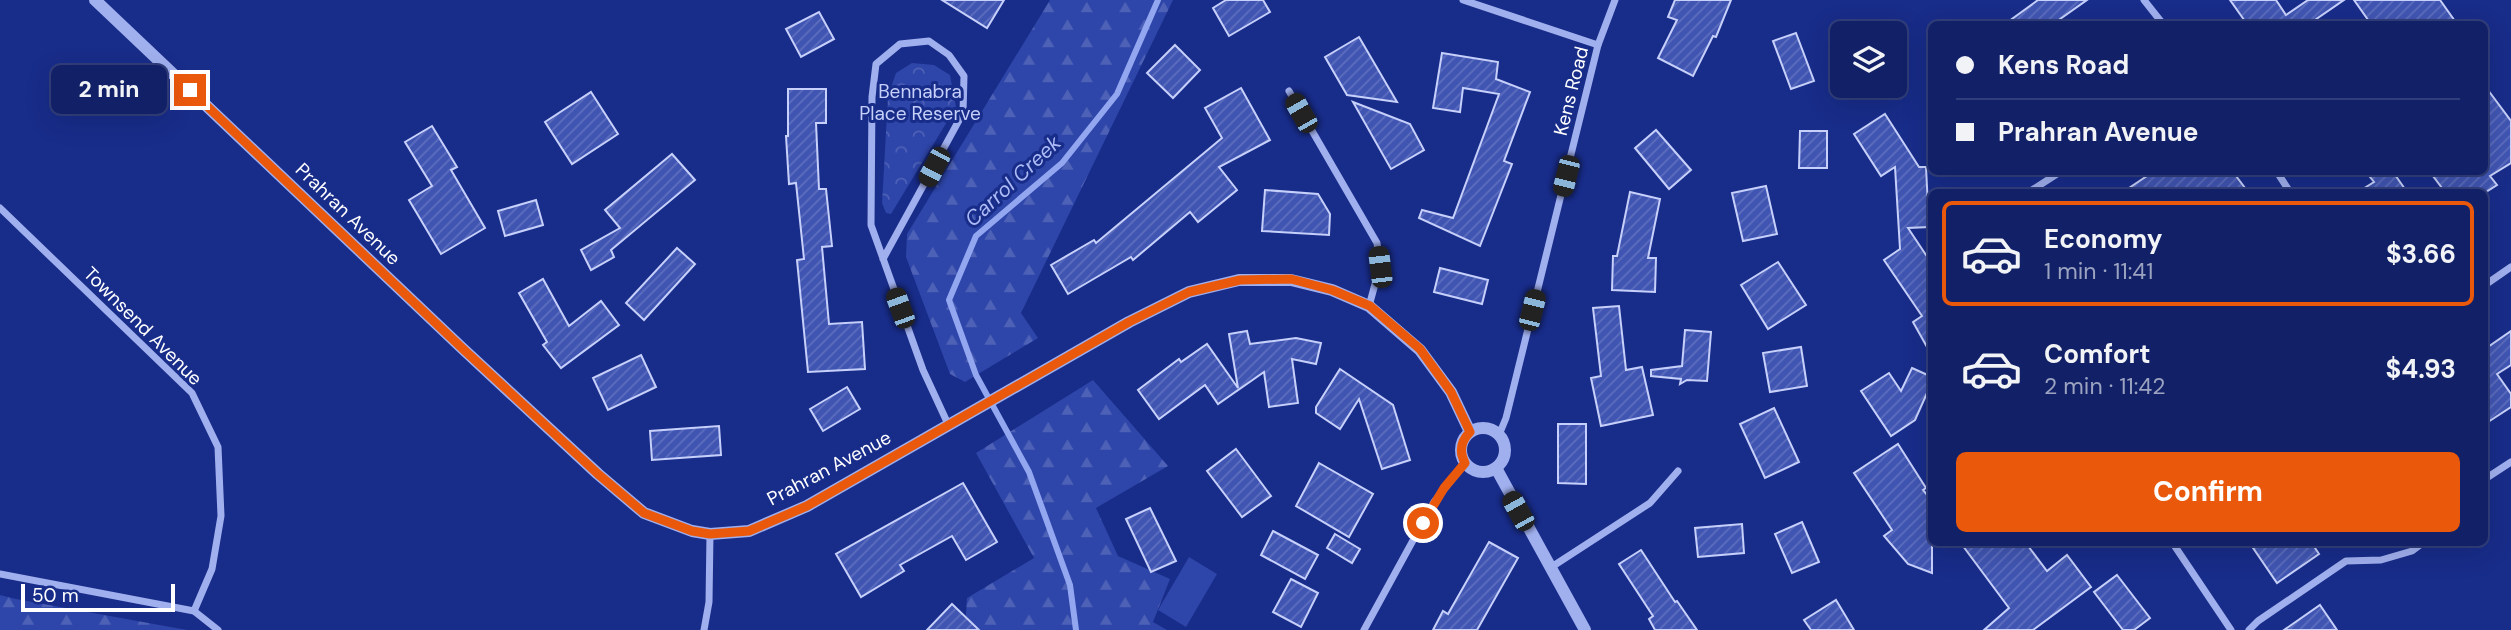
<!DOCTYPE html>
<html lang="en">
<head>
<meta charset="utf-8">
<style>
	:root { --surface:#122167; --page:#1f2e70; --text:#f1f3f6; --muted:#9ca3c0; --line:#313e7b; --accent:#ea580c }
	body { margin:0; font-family:"DM Sans",sans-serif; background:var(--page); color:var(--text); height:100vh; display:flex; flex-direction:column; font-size:26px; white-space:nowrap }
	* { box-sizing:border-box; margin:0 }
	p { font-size:23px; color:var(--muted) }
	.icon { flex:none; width:38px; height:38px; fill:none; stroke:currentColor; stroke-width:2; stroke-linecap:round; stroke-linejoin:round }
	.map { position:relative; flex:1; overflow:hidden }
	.drawer { position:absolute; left:1928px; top:189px; width:560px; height:357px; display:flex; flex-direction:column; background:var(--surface); border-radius:10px; box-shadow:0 7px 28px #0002,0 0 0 2px var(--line) }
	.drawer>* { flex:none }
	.guide { position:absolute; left:1928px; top:21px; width:560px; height:154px; border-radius:10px; box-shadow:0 7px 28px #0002,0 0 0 2px var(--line); display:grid; align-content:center; height:154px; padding:0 28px; background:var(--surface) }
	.buttons { position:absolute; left:1830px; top:21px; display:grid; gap:14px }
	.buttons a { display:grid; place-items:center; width:77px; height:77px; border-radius:10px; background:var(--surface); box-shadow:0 7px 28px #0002,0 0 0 2px var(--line); font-size:35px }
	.scale { position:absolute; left:21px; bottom:18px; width:154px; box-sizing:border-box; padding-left:7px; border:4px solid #fff; border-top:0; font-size:19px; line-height:24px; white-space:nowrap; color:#fff; -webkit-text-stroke:5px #182c89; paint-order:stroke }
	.end { position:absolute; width:32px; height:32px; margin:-16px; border:9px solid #ea580c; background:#fff; box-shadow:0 0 0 4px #fff }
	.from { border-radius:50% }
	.bubble { position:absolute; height:49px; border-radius:10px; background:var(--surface); box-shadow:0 7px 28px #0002,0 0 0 2px var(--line); font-size:23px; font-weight:700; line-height:49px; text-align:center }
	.car { position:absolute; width:21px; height:42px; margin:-21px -10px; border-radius:9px; box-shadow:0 0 5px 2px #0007; background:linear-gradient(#222 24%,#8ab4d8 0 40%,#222 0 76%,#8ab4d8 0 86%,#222 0) }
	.guide b { display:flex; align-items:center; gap:24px; height:66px; font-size:26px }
	.guide b+b { border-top:2px solid var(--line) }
	.guide i { width:18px; height:18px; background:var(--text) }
	ul { padding:12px 0 0; list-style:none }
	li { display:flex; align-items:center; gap:21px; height:105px; margin:0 14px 10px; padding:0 14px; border:4px solid transparent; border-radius:10px }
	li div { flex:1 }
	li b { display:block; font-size:26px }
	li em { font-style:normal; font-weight:700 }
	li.current { border-color:var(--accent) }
	li>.icon { width:63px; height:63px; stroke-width:1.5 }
	.cta { display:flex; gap:14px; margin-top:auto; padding:14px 28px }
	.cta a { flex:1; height:80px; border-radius:10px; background:var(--accent); color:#fff; font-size:28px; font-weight:700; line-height:80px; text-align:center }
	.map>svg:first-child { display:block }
</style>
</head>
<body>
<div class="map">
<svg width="2511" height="630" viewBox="0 0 2511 630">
	<defs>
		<pattern id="forest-firs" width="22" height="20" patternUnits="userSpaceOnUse" patternTransform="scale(1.75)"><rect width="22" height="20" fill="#2e45a9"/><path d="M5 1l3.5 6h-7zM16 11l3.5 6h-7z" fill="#4d61b6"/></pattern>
		<pattern id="park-crowns" width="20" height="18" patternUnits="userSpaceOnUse" patternTransform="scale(1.75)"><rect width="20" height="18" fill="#2e45a9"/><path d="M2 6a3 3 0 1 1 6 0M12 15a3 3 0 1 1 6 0" fill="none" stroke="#4d61b6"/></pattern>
		<pattern id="building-hatch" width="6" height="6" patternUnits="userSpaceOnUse" patternTransform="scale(1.75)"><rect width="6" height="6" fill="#4055b2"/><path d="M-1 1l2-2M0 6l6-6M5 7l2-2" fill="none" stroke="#5d6ebe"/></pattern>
	</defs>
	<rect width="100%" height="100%" fill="#182c89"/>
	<path fill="#2e45a9" d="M1189 557 1217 574 1186 627 1158 610Z"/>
	<g fill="url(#forest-firs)">
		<path d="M1050 0H1173L1021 313 1038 338 965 382 950 374 906 257 907 234Z"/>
		<path d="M1093 380 1168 466 1096 508 1118 556 1170 579 1153 622 1167 630H965L967 598 1034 558 976 453Z"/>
		<path d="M0 595 16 599 187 630H0Z"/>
	</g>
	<path fill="url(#park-crowns)" d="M912 63 934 65 950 75 956 107 891 214 886 213 882 203 888 96 896 73Z"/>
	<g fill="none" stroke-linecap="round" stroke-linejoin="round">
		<path stroke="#93a6f0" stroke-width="6" d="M1076 630 1070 585 1029 472 976 375 949 300 976 236 1062 163 1117 94 1158 0"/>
	</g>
	<g fill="url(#building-hatch)" stroke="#c6d0fa" stroke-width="2">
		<path d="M942 0H1004L987 28Z"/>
		<path d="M1226 0H1263L1270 12 1229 36 1213 8Z"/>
		<path d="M1675 0H1731L1716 37 1713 36 1693 76 1658 58 1677 20 1668 17Z"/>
		<path d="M2038 0H2087L2053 24H2005Z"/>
		<path d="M2230 0H2276L2286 15 2308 0H2344L2309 24H2247Z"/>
		<path d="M2354 0H2440L2457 24H2371Z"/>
		<path d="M819 12 834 39 801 57 786 29Z"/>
		<path d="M1796 33 1814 81 1791 89 1773 41Z"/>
		<path d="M1359 37 1397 102 1347 95 1325 57Z"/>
		<path d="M1175 45 1200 70 1173 98 1147 73Z"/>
		<path d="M1442 53 1498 62 1496 79 1530 92 1504 161 1512 164 1480 246 1419 218 1422 210 1453 218 1499 94 1463 88 1460 112 1433 108Z"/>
		<path d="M2485 86 2511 121V163L2490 176 2497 185 2486 192H2445L2430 172H2485Z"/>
		<path d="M1241 88 1270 140 1219 167 1237 190 1198 222 1190 212 1133 260 1131 257 1068 294 1051 265 1094 240 1096 243 1222 138 1205 108Z"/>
		<path d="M788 89H826V123H816L819 189H826L832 246 822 247 829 324 862 322 865 369 808 372 797 260 804 259 796 183 789 184 786 136H788Z"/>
		<path d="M591 92 618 134 572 164 545 122Z"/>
		<path d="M1353 102 1410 124 1424 150 1391 169Z"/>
		<path d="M1885 114 1919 167H1926L1929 227 1908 228 1932 264V356L1913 322 1922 316 1884 260 1900 249 1895 167 1881 176 1854 134Z"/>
		<path d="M432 126 457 167 451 170 485 228 441 254 409 200 432 186 405 142Z"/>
		<path d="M1656 130 1691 170 1669 189 1635 148Z"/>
		<path d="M1800 131H1827V168H1799Z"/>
		<path d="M672 154 695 180 611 250 614 257 591 270 581 250 620 228 605 210Z"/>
		<path d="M2153 172H2233L2248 192H2123Z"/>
		<path d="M2366 172H2393L2407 192H2358L2374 182Z"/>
		<path d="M1766 186 1777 234 1743 241 1732 193Z"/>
		<path d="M1265 190 1318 194 1330 214 1329 235 1262 231Z"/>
		<path d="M1630 192 1660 199 1648 258H1656L1655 292 1612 290 1613 256H1617Z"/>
		<path d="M536 200 543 225 505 236 498 211Z"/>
		<path d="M677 248 695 264 644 320 626 303Z"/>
		<path d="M1778 262 1806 305 1768 329 1741 285Z"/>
		<path d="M1440 268 1488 280 1482 304 1434 292Z"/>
		<path d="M543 279 569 326 601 301 619 325 561 368 543 345 547 342 519 293Z"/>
		<path d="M1619 306 1626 370 1642 367 1653 415 1601 426 1591 378 1601 376 1593 308Z"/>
		<path d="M1685 330 1711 332 1707 381 1687 380 1680 384 1681 379 1651 376V370L1682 366Z"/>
		<path d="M1247 331 1250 344 1296 338 1321 343 1316 364 1292 359 1298 403 1269 407 1264 372 1218 404 1205 385 1159 419 1138 390 1179 359 1181 362 1207 344 1238 388 1229 334Z"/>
		<path d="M2511 331V365L2497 374 2511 394V407L2485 424V349Z"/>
		<path d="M1801 347 1807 386 1770 392 1763 353Z"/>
		<path d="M641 355 656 387 608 410 593 378Z"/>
		<path d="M1912 368 1932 377V382L1915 420 1891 436 1861 391 1889 373 1901 391Z"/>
		<path d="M1340 369 1393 405 1410 460 1382 469 1359 399 1340 429 1316 413V407Z"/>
		<path d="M847 387 860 409 823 431 810 409Z"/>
		<path d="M1774 408 1799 462 1765 478 1740 424Z"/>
		<path d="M1558 424H1586V484L1558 483Z"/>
		<path d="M719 426 721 455 652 460 650 431Z"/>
		<path d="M1898 444 1926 488 1923 490 1932 501V573L1908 564 1884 536 1892 530 1854 473Z"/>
		<path d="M1236 449 1271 496 1242 517 1207 471Z"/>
		<path d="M1319 463 1373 494 1349 537 1296 506Z"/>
		<path d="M963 483 997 542 966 560 952 536 900 565 904 571 861 597 836 554Z"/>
		<path d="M1150 508 1176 561 1151 572 1126 519Z"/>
		<path d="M1802 522 1819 562 1792 573 1775 534Z"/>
		<path d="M1742 524 1744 553 1698 557 1695 528Z"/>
		<path d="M1273 531 1318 555 1305 579 1261 555Z"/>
		<path d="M1335 534 1360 549 1352 563 1327 548Z"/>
		<path d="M1489 542 1518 558 1477 630H1433L1443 611 1448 614Z"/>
		<path d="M1960 542H2025L2047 571 2067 555 2091 587 2033 630H1984L2009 608Z"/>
		<path d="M2249 542H2311L2319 554 2277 583Z"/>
		<path d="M1641 550 1675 602 1677 601 1697 630H1655L1649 619 1653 616 1619 564Z"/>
		<path d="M2117 575 2150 618 2134 630H2123L2094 592Z"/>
		<path d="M1291 579 1318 593 1301 627 1273 612Z"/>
		<path d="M1836 600 1854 630H1811L1804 620Z"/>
		<path d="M952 604 979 630H927Z"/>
		<path d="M2320 605 2337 630H2284Z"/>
	</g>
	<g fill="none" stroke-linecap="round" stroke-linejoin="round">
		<g stroke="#a0afee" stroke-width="7">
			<path d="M1463 0 1598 45"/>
			<path d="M2144 0 2163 24"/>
			<path d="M1289 91 1377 243 1380 266 1369 306"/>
			<path d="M2277 172 2290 192"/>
			<path d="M2029 192 2060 172"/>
			<path d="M0 208 192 393 218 447 221 516 212 569 194 611"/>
			<path d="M883 259 963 113 964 76 949 55 929 41 900 44 876 64 872 97 871 225 923 370 948 424"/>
			<path d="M2485 285 2511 267"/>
			<path d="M1499 435 1506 418 1598 45 1615 0"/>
			<path d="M2485 479 2511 462"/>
			<path d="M2172 542 2231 630"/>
			<path d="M1550 568 1650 503 1678 471"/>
			<path d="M0 574 194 611 218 630"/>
			<path d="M704 630 709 602 710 534"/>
			<path d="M1364 630 1434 502 1465 463"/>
			<path d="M2249 630 2258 621 2346 561 2381 560 2412 551 2424 542"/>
		</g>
		<g stroke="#a0afee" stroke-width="12">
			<path d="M95 0 462 348 598 474 644 513 692 531 710 534 749 531 807 506 1129 322 1189 292 1239 280H1291L1332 290 1369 306 1420 350 1451 392 1470 432"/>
			<circle cx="1483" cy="450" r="22"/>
			<path d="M1496 468 1585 630"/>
		</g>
	</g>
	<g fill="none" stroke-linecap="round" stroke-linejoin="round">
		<path stroke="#ea580c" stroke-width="9" d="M190 90 462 348 598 474 644 513 692 531 710 534 749 531 807 506 1129 322 1189 292 1240 280 1291 279 1332 290 1370 306 1420 349 1451 392 1470 432C1460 442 1459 452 1465 463L1444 488 1423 523"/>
	</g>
	<g text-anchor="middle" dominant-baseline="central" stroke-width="6" stroke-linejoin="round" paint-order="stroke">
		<g font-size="19" fill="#c6d0fa" stroke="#182c89">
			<text x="920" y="91">Bennabra<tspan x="920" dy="22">Place Reserve</tspan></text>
		</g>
		<g font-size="19" fill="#fff" stroke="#182c89">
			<text transform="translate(1571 91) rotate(-76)">Kens Road</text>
			<text transform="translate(348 214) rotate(44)">Prahran Avenue</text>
			<text transform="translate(143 326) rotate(45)">Townsend Avenue</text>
			<text transform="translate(829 468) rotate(-28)">Prahran Avenue</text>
		</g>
		<g font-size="21" font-style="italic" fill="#acbaf5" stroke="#182c89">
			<text transform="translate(1013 181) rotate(-43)">Carrol Creek</text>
		</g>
	</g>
</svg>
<div class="buttons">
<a><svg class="icon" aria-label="layers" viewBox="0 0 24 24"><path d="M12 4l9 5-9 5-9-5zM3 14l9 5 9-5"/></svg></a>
</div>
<div class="scale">50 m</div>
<i class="end from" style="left:1423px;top:523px"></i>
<i class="end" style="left:190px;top:90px"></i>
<div class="bubble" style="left:51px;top:65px;width:116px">2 min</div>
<i class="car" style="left:1301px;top:113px;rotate:330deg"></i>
<i class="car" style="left:934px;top:167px;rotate:208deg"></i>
<i class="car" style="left:1566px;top:176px;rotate:194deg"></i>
<i class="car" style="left:1380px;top:267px;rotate:353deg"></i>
<i class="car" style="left:900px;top:308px;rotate:340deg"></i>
<i class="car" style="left:1532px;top:310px;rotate:14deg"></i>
<i class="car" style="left:1518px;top:511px;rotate:331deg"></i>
<div class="guide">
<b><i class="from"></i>Kens Road</b>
<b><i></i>Prahran Avenue</b>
</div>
<section class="drawer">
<ul>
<li class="current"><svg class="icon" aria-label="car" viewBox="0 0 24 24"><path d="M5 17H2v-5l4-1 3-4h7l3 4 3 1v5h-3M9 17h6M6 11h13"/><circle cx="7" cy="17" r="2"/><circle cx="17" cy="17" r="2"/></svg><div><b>Economy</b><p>1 min · 11:41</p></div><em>$3.66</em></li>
<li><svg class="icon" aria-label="car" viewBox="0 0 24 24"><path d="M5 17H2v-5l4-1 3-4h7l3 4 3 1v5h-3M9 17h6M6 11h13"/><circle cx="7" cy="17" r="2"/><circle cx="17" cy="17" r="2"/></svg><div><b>Comfort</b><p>2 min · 11:42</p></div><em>$4.93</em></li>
</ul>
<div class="cta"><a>Confirm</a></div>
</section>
</div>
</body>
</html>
